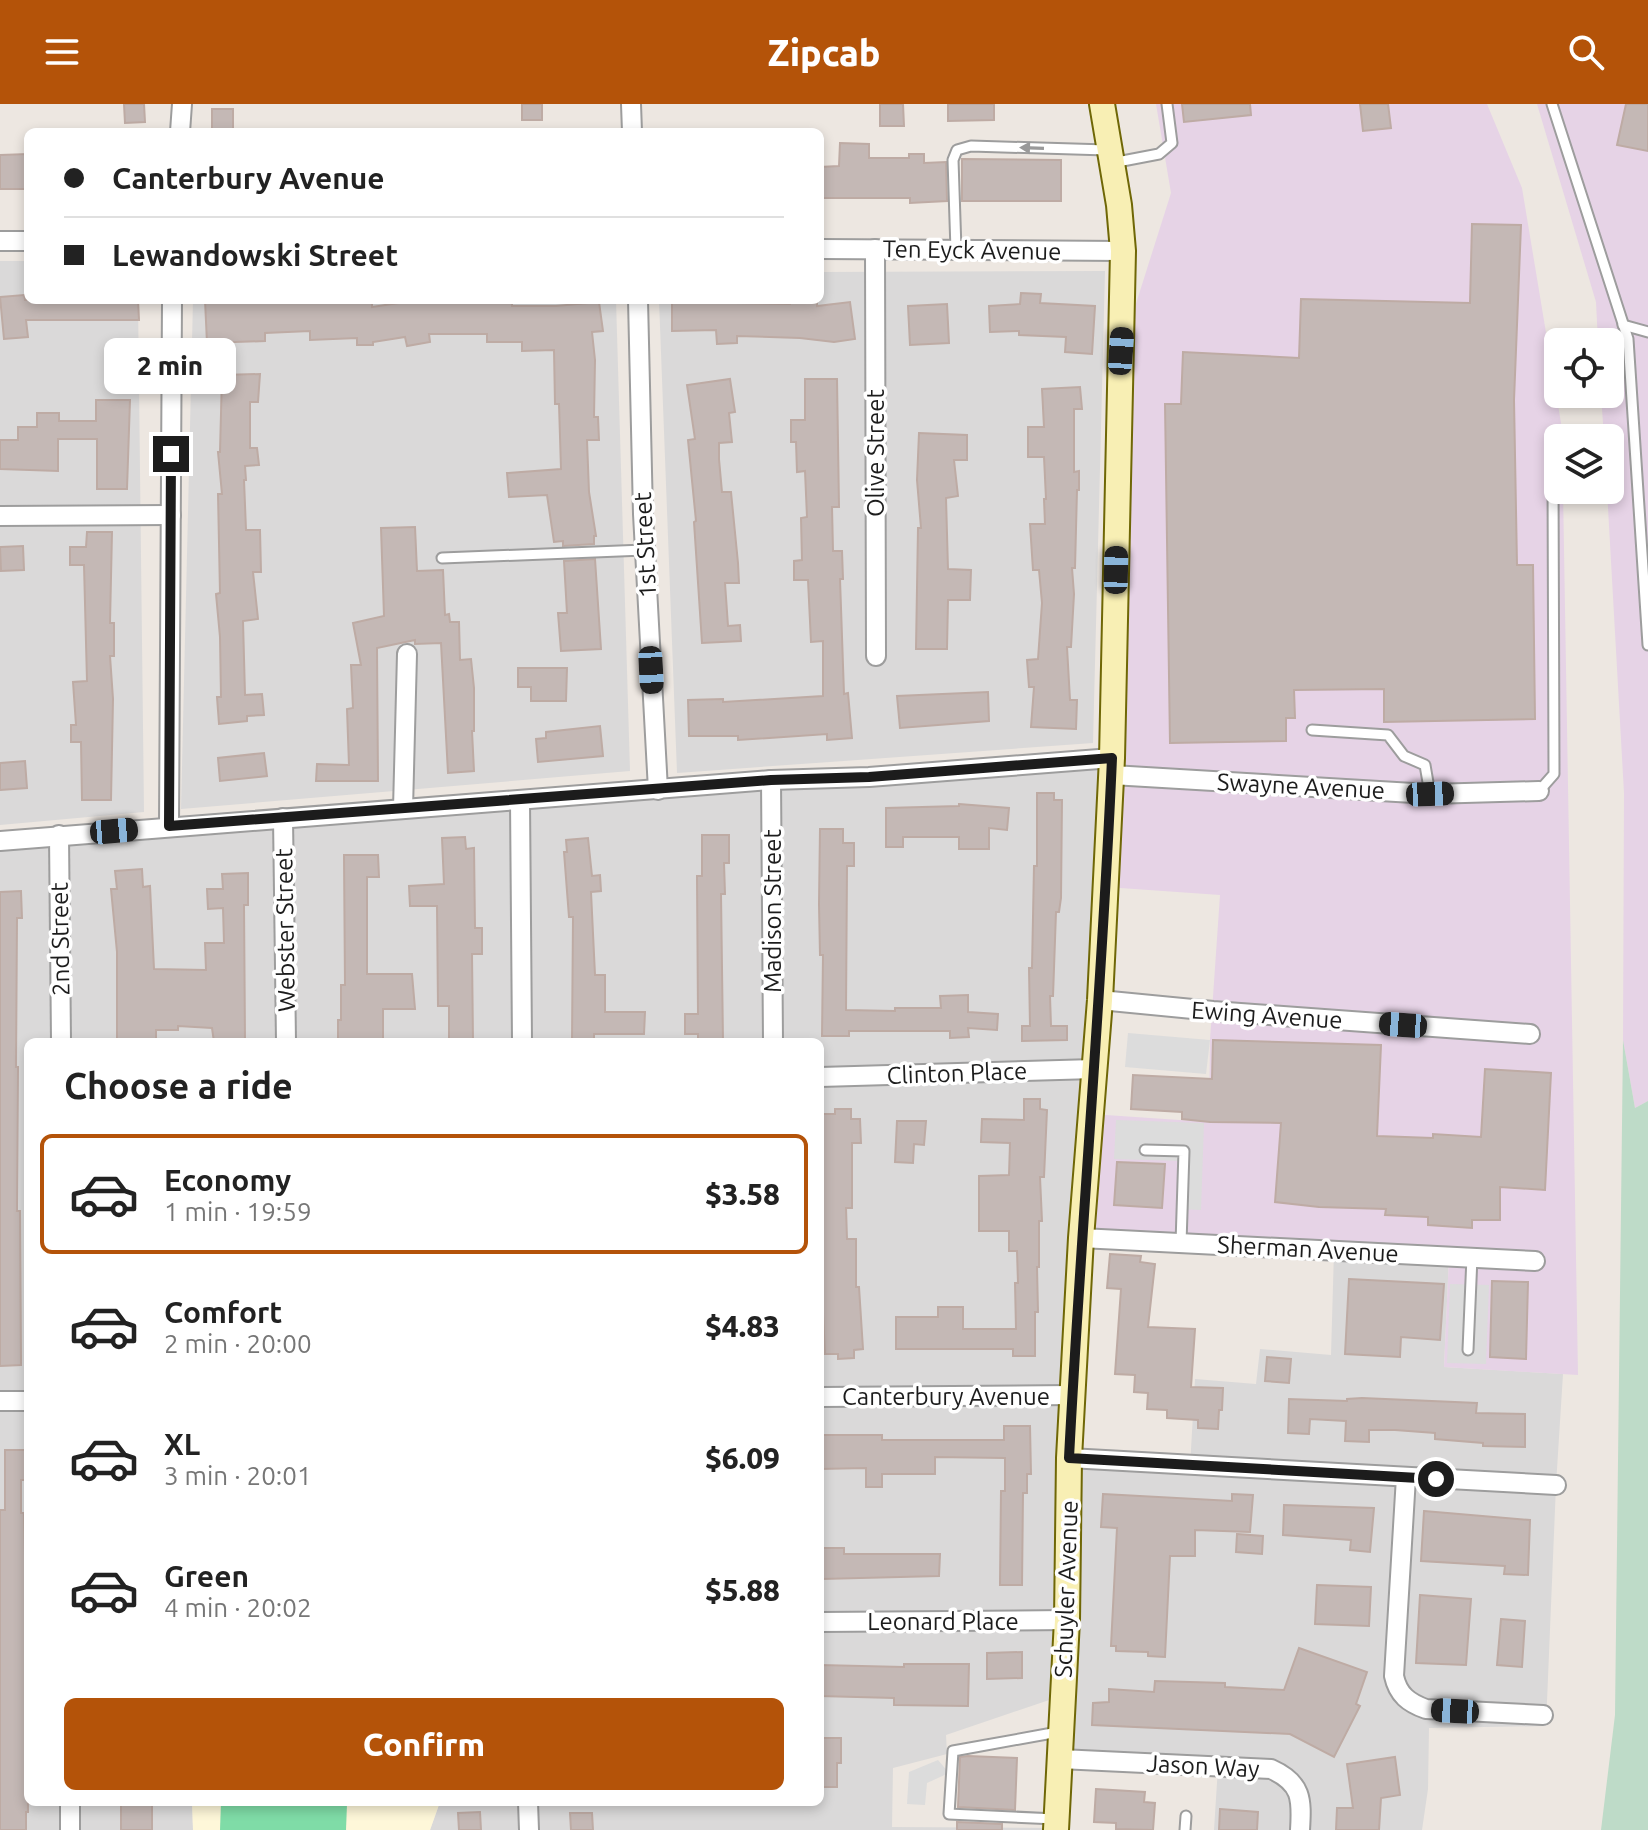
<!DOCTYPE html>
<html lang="en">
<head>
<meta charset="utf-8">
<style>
	:root { --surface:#fff; --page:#f6f6f6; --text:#222; --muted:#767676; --line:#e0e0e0; --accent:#b45309 }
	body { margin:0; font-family:Ubuntu,sans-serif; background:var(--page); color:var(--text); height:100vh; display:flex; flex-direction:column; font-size:30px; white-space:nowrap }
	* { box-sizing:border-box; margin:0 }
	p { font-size:26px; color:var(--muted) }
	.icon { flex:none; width:44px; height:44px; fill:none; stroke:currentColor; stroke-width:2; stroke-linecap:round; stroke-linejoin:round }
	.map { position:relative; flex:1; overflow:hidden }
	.details { position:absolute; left:24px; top:934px; width:800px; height:768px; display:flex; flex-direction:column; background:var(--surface); border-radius:12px; box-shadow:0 4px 12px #0003 }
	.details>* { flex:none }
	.hud { position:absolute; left:24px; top:24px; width:800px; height:176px; border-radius:12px; box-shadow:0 4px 12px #0003; display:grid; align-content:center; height:176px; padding:0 40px; background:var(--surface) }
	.tools { position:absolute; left:1544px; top:224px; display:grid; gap:16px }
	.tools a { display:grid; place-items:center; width:80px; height:80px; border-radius:12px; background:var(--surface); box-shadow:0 4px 12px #0003; font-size:40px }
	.end { position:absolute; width:36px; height:36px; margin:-18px; border:10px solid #1c1c1c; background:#fff; box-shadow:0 0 0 4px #fff }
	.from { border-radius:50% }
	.bubble { position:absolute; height:56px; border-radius:12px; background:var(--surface); box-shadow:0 4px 12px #0003; font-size:26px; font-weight:800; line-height:56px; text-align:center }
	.car { position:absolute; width:24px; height:48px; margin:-24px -12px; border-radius:10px; box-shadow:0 0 6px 2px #0007; background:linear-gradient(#222 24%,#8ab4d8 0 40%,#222 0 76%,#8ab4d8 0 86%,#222 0) }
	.hud b { display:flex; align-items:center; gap:28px; height:76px; font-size:30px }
	.hud b+b { border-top:2px solid var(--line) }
	.hud i { width:20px; height:20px; background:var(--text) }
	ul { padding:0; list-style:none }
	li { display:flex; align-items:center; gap:24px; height:120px; margin:0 16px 12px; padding:0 24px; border:4px solid transparent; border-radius:12px }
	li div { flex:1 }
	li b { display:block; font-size:30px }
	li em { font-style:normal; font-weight:800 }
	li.active { border-color:var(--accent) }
	li>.icon { width:72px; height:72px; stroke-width:1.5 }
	h2 { padding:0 40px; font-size:36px; line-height:96px }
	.button { display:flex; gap:16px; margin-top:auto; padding:16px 40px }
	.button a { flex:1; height:92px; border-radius:12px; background:var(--accent); color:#fff; font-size:32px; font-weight:800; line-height:92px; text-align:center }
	header { display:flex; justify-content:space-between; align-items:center; height:104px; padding:0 40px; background:var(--accent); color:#fff; font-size:36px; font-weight:800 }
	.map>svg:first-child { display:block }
</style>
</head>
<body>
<header><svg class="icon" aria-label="menu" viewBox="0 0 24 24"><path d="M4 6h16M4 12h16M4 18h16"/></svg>Zipcab<svg class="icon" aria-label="search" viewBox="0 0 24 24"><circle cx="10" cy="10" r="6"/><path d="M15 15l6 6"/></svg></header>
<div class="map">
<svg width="1648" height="1726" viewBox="0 0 1648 1726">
	<rect width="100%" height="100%" fill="#ede7e1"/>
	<g fill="#dad9d9">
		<path d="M0 157H28V196H138L144 708 0 721Z"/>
		<path d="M1105 167 1093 639 677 669 659 196H820V168Z"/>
		<path d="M193 196H616L630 667 181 705Z"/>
		<path d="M1112 654 1070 1354 1190 1363 1195 1275 1256 1280 1260 1245 1331 1251 1334 1147 1449 1152 1444 1263 1563 1270 1556 1381 1546 1622 1429 1624 1428 1685 1422 1726H1214L1218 1663 1060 1655 1061 1592 946 1631 947 1650 893 1664 892 1723 1056 1724V1726H430L440 1698H820V938H28V1698H192L193 1726H0V737Z"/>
	</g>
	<g fill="#e6d3e6">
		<path d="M1156 0H1487L1522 84 1562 325V334H1558V386H1563L1578 1271 1444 1263 1449 1153 1081 1134 1091 1010 1209 1018 1210 936 1220 791 1106 783 1121 247 1171 89Z"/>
		<path d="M1537 0H1648V997L1635 1004 1623 936 1624 689 1607 386H1610V334H1604L1601 290H1610V238H1598L1596 198Z"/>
	</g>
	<path fill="#fef7d9" d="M192 1698H440L430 1726H193Z"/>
	<path fill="#bedbc8" d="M1623 936 1635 1004 1648 997V1726H1601L1615 1611Z"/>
	<path fill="#7fdca7" d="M221 1698 347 1700 346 1726H220Z"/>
	<g fill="#dcdcdc">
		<path d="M1128 929 1210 936 1206 970 1125 963Z"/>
		<path d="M1116 1016 1204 1019 1201 1106 1180 1105 1181 1057 1114 1055Z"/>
		<path d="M1450 1180 1489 1181 1486 1260 1447 1259Z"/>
		<path d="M938 1656 949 1669 927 1679 925 1701 907 1700 909 1668Z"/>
	</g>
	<g fill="#c4b8b5" stroke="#beaba4" stroke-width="2">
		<path d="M124 0H144L145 18 125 19Z"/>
		<rect x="522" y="0" width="20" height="16"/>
		<path d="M880 0H903L904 22H880Z"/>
		<path d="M948 0H994V16L948 17Z"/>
		<path d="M1182 0H1250L1251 11 1184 18Z"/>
		<path d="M1360 0H1388L1391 24 1363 27Z"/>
		<path d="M1626 0H1648V47L1617 41Z"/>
		<rect x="212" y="5" width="21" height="20"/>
		<path d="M840 39 869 40V54H909V50H924V59L946 58 947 97 910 99V94H820V63L839 62Z"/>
		<path d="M28 50V85H0V51Z"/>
		<path d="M962 55 1061 56V97H962Z"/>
		<path d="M1472 120 1521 121 1514 296 1517 461H1533L1535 615 1384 618V585L1294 586 1295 614H1286V637L1170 639 1165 300H1181L1183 248 1299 254 1301 195 1470 199Z"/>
		<path d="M1021 189 1041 190 1040 199 1095 202 1092 250 1065 248 1066 233 1019 231V227L990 228 989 202 1020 200Z"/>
		<path d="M24 191 25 196H138L139 216H26L28 233 4 235 0 193Z"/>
		<path d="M205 196H372V203L418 196H512V202H556L599 198 603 227 592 228 595 256 594 313H598L599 336H587L589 388 596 432H594V440L563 442V437L554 438 547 391 509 393 507 369 561 365 559 300H555L554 246 522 247V238H487V230H429L430 238 407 242 405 233 373 238V241H357V234L310 236V227L265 229V237L207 239Z"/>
		<path d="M790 196H817V202L850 198 855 235 834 238 800 234 737 232V239L717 240 716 226 672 227V199L736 197V199L790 200Z"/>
		<path d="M947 200 949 239 910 241 908 202Z"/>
		<path d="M220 245 222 264 202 266 200 246Z"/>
		<path d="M260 270 258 298H250V344H257L259 361 245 362 246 376H244L246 426H260L261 468H253L258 515 243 517 245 591 262 590 264 611 247 612V617L219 620 217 593H221L220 533 216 490 220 489 218 390H222L218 348H220L222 271Z"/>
		<path d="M730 275 735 308 729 309 732 338 719 339V355L722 388H731L738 459 739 479H725L728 522 740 521 741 537 702 539 694 418 696 417 688 336 695 335 687 281Z"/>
		<path d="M805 275H837L839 403H832L833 447H842L843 475H840L844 590 848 589 852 634 827 636V630L738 636V632H689L688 596 723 595V598L823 592V537L811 538 808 476H794V457L802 456 801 414 807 413 805 367 797 368 796 338H791V316H805Z"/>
		<path d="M1080 283 1082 305H1074V368L1079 367V386H1077L1075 464H1072L1074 490 1071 543H1067L1070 596H1077L1076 625 1031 623 1034 583H1029L1027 556 1038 555 1042 499 1039 466H1033L1030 420H1045L1044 395H1046L1044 353H1028V323H1044L1042 285Z"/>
		<path d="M96 296H130L127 385H97V335H58V367L0 365V336H18V323H37V309H59V317H96Z"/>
		<path d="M919 329 967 331V356H954L958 392 946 394 948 465 971 466 970 496H948L947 545H916L918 424H921L917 376Z"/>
		<path d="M415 423 417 467 443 466 445 511 449 510 450 518H459L460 556 471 555 474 584V627H472L474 667 448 669 441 539 415 540V536L377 544 378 677H316L317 660 349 661 347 605 353 604 351 561H361L353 519 384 512 381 424Z"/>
		<path d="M87 428H112L110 519H114V552H110L113 595 111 696H82L81 638H71V621H76L73 578 87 577 84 461H70V443H86Z"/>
		<path d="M23 442 24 466 1 467 0 443Z"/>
		<path d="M595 455 601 545 561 547 558 509H567L564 457Z"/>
		<path d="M518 564H567L566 597H531V583H518Z"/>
		<path d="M988 588 989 617 900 624 897 592Z"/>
		<path d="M600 622 603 652 538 658 536 635 546 634V628Z"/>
		<path d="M264 649 267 672 220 677 218 654Z"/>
		<path d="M25 657 27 684 0 686V659Z"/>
		<path d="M1037 689H1054V696H1062L1061 794 1059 808H1056L1053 892H1050L1051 922H1067V936L1022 937V922H1030L1029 864H1032L1034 762H1037Z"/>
		<path d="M959 700 1009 704 1007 726 989 724V745H959V733H903V743H886V704L959 702Z"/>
		<path d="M820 725H843V739H854V762H847L846 906 895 907V904H941L940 892 968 891V908L998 910 997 926 968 924 969 933 950 934V927H849V932H822L823 851H820L819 800Z"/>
		<path d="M702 731H729V759H724L725 790H721L723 938H700L698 937V930H685V910H698L697 772H702Z"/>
		<path d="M465 733 466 745 474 744 475 824H482V850H472L473 938H449V902H438L437 802H410L409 782 444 780 442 734Z"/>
		<path d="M588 734 592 772 600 771 601 787 591 788 595 871H605V908H645L644 930H594V938H572L573 813H569L564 748H567L566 736Z"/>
		<path d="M344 751H378L379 773H367V870H412L415 905H383V938H338V916H341V881H345Z"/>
		<path d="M142 765 143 783 150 782 154 865 206 866 205 839H224L223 804 208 805 207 785H223L222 770 248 769V801H244L245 938H214L212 924 178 922V926H156V938H117V848L111 785H117L115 767Z"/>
		<path d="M21 787 22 814H17L16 963H18L17 1107H20L21 1258V1261L0 1262V788Z"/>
		<path d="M1213 936 1381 941 1377 1032 1433 1034V1030L1481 1033 1485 965 1551 969 1545 1086 1500 1083V1116H1472V1124L1428 1121V1113L1385 1111 1386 1105 1319 1103 1275 1098 1281 1019 1210 1018 1182 1015V1008L1131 1005 1133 971 1212 975Z"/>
		<path d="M1024 995H1040V1005L1047 1006 1044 1073H1040L1042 1117H1039V1163H1037L1038 1208H1035V1252H1013V1245H896V1213H938V1203H963V1225H1016L1015 1179H1018L1017 1147H1009V1127H979V1072L1009 1071 1010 1039 981 1038 982 1015 1024 1016Z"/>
		<path d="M835 1005H851V1015H860L861 1039H852V1104H846L847 1135H856V1183H859L863 1245 854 1246V1254L838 1255V1250H825L823 1209H820V1010H835Z"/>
		<path d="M897 1017H926L924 1041 914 1040 913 1059 895 1058Z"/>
		<path d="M1117 1058 1165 1060 1162 1104 1114 1101Z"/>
		<path d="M1110 1150 1141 1152 1140 1158 1155 1160 1148 1223 1195 1225 1191 1283 1223 1284 1222 1306H1219L1218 1325 1198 1324V1316L1167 1314V1306L1147 1305 1148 1289 1134 1288 1135 1271 1115 1270 1121 1185 1107 1184Z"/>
		<path d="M1349 1175 1444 1180 1440 1236 1401 1233 1400 1253 1345 1250Z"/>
		<path d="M1492 1177 1528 1178 1526 1255 1490 1253Z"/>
		<path d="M1267 1253 1291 1255 1289 1279 1265 1277Z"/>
		<path d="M1362 1294 1477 1299 1476 1309 1525 1310V1343L1483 1342V1339L1435 1335V1329L1395 1326H1369V1338L1345 1337 1346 1317 1310 1315 1309 1330 1288 1329 1289 1295 1347 1297V1295Z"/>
		<path d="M1004 1322H1030L1031 1370H1027V1389H1023L1022 1481H1000L1001 1387H1005V1354L935 1353V1370H882V1383H866V1364L820 1365V1331H882V1336H1004Z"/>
		<path d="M5 1346H27L28 1358V1376H21V1409H24L26 1495 28 1708H26V1726H0V1406H5Z"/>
		<path d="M1103 1390 1232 1397V1390L1253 1391 1250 1428 1195 1426V1452H1170L1165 1553 1148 1552V1548L1116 1547V1542H1111L1117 1424 1101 1423Z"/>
		<path d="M1284 1401 1374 1404 1370 1448 1350 1446 1351 1436 1283 1431Z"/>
		<path d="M1424 1407 1530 1416 1528 1471 1504 1470 1505 1462 1421 1457Z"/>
		<path d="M1237 1430 1263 1432 1262 1450 1236 1448Z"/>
		<path d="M822 1444H844V1450H940L939 1472 822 1475Z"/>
		<path d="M1317 1481 1371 1483 1369 1522 1315 1520Z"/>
		<path d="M1420 1491 1471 1495 1466 1561 1416 1559Z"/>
		<path d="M1501 1515 1525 1517 1522 1563 1497 1561Z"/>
		<path d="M1299 1544 1367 1568 1356 1600 1360 1602 1334 1653 1290 1630 1092 1621 1093 1599 1109 1598V1585L1154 1588 1155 1577 1225 1579V1583L1284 1586Z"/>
		<path d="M1022 1548V1574L987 1575V1549Z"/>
		<path d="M904 1560H969L968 1602 894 1601V1594L820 1592V1561L904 1563Z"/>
		<path d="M820 1634H841V1659H837V1683H820Z"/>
		<path d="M968 1652 1017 1654 1015 1706 958 1703 960 1653Z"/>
		<path d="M1395 1653 1400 1691 1381 1694 1379 1726H1336L1337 1704H1353L1347 1660Z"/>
		<path d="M1096 1685 1145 1688 1144 1698 1155 1699 1153 1726 1116 1725V1719L1094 1718Z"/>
		<rect x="121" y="1698" width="31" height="28"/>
		<path d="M1220 1705 1258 1708 1257 1726H1219Z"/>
		<path d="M480 1708 481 1726H459L458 1709Z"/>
		<path d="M570 1709H592L593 1726H571Z"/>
		<path d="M957 1718 1002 1720V1726H957Z"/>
	</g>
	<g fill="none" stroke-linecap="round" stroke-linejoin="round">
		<g stroke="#9d9d9d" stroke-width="13">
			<g id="lane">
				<path d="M1552 0 1628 235 1648 541"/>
				<path d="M1112 59 1159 50 1172 39 1167 0"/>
				<path d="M956 146 953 56 957 46 971 42 1107 46"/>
				<path d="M1623 221 1648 228"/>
				<path d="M442 454 644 446"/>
				<path d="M1312 626 1388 631 1404 652 1425 661 1430 690"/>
				<path d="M1539 687 1554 670 1553 372"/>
				<path d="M1145 1046 1184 1047 1181 1139"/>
				<path d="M1468 1246 1472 1153"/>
				<path d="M1056 1715 949 1710 953 1647 1058 1628"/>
				<path d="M1185 1726 1186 1712"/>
			</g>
		</g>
		<g stroke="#9d9d9d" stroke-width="22">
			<g id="street">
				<path d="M631 0 632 28"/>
				<path d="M180 28 182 0"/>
				<path d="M0 137H28"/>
				<path d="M820 145 1123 147"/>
				<path d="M875 145 876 552"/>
				<path d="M638 196 643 410 658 686"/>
				<path d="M0 412 171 411"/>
				<path d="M1112 671 1430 690 1539 687"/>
				<path d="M771 676 773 938"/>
				<path d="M520 697 522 938"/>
				<path d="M403 705 407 550"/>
				<path d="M283 714 286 938"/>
				<path d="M169 722 172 196"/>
				<path d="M59 731 61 938"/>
				<path d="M0 737 771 676 869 673 1112 654"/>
				<path d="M1100 896 1213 907 1530 930"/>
				<path d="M820 973 1094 965"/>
				<path d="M1081 1134 1535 1157"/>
				<path d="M820 1293 1073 1291"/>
				<path d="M0 1297H28"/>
				<path d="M1069 1354 1556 1381"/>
				<path d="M1406 1373 1394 1572C1398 1591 1409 1599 1426 1605L1543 1611"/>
				<path d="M820 1518 1067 1516"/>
				<path d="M1060 1655 1271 1665C1302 1679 1302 1695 1300 1726"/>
				<path d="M70 1698V1726"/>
				<path d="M528 1698 529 1726"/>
			</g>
		</g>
		<g stroke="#6f6706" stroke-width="28">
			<path id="secondary" d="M1056 1726 1067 1516 1069 1354 1081 1134 1100 896 1112 654 1123 147 1119 101 1102 0"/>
		</g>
		<use href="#lane" stroke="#fff" stroke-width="9"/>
		<use href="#street" stroke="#fff" stroke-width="18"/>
		<use href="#secondary" stroke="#f8efb4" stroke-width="24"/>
	</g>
	<defs><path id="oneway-solid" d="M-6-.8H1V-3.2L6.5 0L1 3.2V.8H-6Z" transform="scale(2)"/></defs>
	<use fill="#999" href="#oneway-solid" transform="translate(1032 44) rotate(-178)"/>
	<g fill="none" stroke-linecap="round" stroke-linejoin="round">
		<path stroke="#1c1c1c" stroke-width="10" d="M171 350 169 722 771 676 869 673 1112 654C1102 888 1081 1121 1069 1354L1436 1375"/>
	</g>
	<g text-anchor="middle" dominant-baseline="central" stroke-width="7" stroke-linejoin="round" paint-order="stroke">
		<g font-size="24" fill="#1c1c1c" stroke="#fff">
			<text transform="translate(972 146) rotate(1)">Ten Eyck Avenue</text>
			<text transform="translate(875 349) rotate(-90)">Olive Street</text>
			<text transform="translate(645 441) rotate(-93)">1st Street</text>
			<text transform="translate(1301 682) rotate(3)">Swayne Avenue</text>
			<text transform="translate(772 807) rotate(-90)">Madison Street</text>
			<text transform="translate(285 826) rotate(-91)">Webster Street</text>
			<text transform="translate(60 835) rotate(-91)">2nd Street</text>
			<text transform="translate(1267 911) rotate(4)">Ewing Avenue</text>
			<text transform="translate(957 969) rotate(-2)">Clinton Place</text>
			<text transform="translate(1308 1145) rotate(3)">Sherman Avenue</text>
			<text x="946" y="1292">Canterbury Avenue</text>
			<text transform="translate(1066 1485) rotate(-88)">Schuyler Avenue</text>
			<text x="943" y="1517">Leonard Place</text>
			<text transform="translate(1203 1662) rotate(3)">Jason Way</text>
		</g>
	</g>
</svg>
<div class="tools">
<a><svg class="icon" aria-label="locate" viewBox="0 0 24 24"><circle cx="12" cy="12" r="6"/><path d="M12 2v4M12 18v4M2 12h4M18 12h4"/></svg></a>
<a><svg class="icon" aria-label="layers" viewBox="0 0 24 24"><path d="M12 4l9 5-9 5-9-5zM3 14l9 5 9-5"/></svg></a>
</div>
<i class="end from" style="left:1436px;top:1375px"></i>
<i class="end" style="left:171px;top:350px"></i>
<div class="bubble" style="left:104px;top:234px;width:132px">2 min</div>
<i class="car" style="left:1121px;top:247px;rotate:4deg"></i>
<i class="car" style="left:1116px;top:466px;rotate:1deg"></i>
<i class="car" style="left:651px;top:566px;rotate:177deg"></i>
<i class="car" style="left:1430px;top:690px;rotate:88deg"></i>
<i class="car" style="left:114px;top:727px;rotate:85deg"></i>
<i class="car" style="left:1403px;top:921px;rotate:274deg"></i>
<i class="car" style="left:1455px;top:1607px;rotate:273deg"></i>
<div class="hud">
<b><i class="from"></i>Canterbury Avenue</b>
<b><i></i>Lewandowski Street</b>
</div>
<section class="details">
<h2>Choose a ride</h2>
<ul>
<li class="active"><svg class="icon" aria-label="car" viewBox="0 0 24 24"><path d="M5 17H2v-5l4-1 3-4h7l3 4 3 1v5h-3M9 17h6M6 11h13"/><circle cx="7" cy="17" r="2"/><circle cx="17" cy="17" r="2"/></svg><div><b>Economy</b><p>1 min · 19:59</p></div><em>$3.58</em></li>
<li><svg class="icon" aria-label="car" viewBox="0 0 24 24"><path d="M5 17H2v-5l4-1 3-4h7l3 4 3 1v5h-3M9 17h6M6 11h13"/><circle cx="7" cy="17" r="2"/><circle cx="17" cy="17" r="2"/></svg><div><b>Comfort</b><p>2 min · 20:00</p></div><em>$4.83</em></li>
<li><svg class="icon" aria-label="car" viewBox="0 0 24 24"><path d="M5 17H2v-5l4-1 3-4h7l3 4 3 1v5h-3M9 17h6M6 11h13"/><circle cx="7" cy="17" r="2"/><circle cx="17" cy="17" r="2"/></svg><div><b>XL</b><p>3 min · 20:01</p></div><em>$6.09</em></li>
<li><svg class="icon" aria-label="car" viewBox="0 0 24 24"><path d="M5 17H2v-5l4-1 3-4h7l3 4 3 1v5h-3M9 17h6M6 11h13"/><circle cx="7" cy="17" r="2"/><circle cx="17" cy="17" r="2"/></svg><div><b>Green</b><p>4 min · 20:02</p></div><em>$5.88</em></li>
</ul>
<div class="button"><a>Confirm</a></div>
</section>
</div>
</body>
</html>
